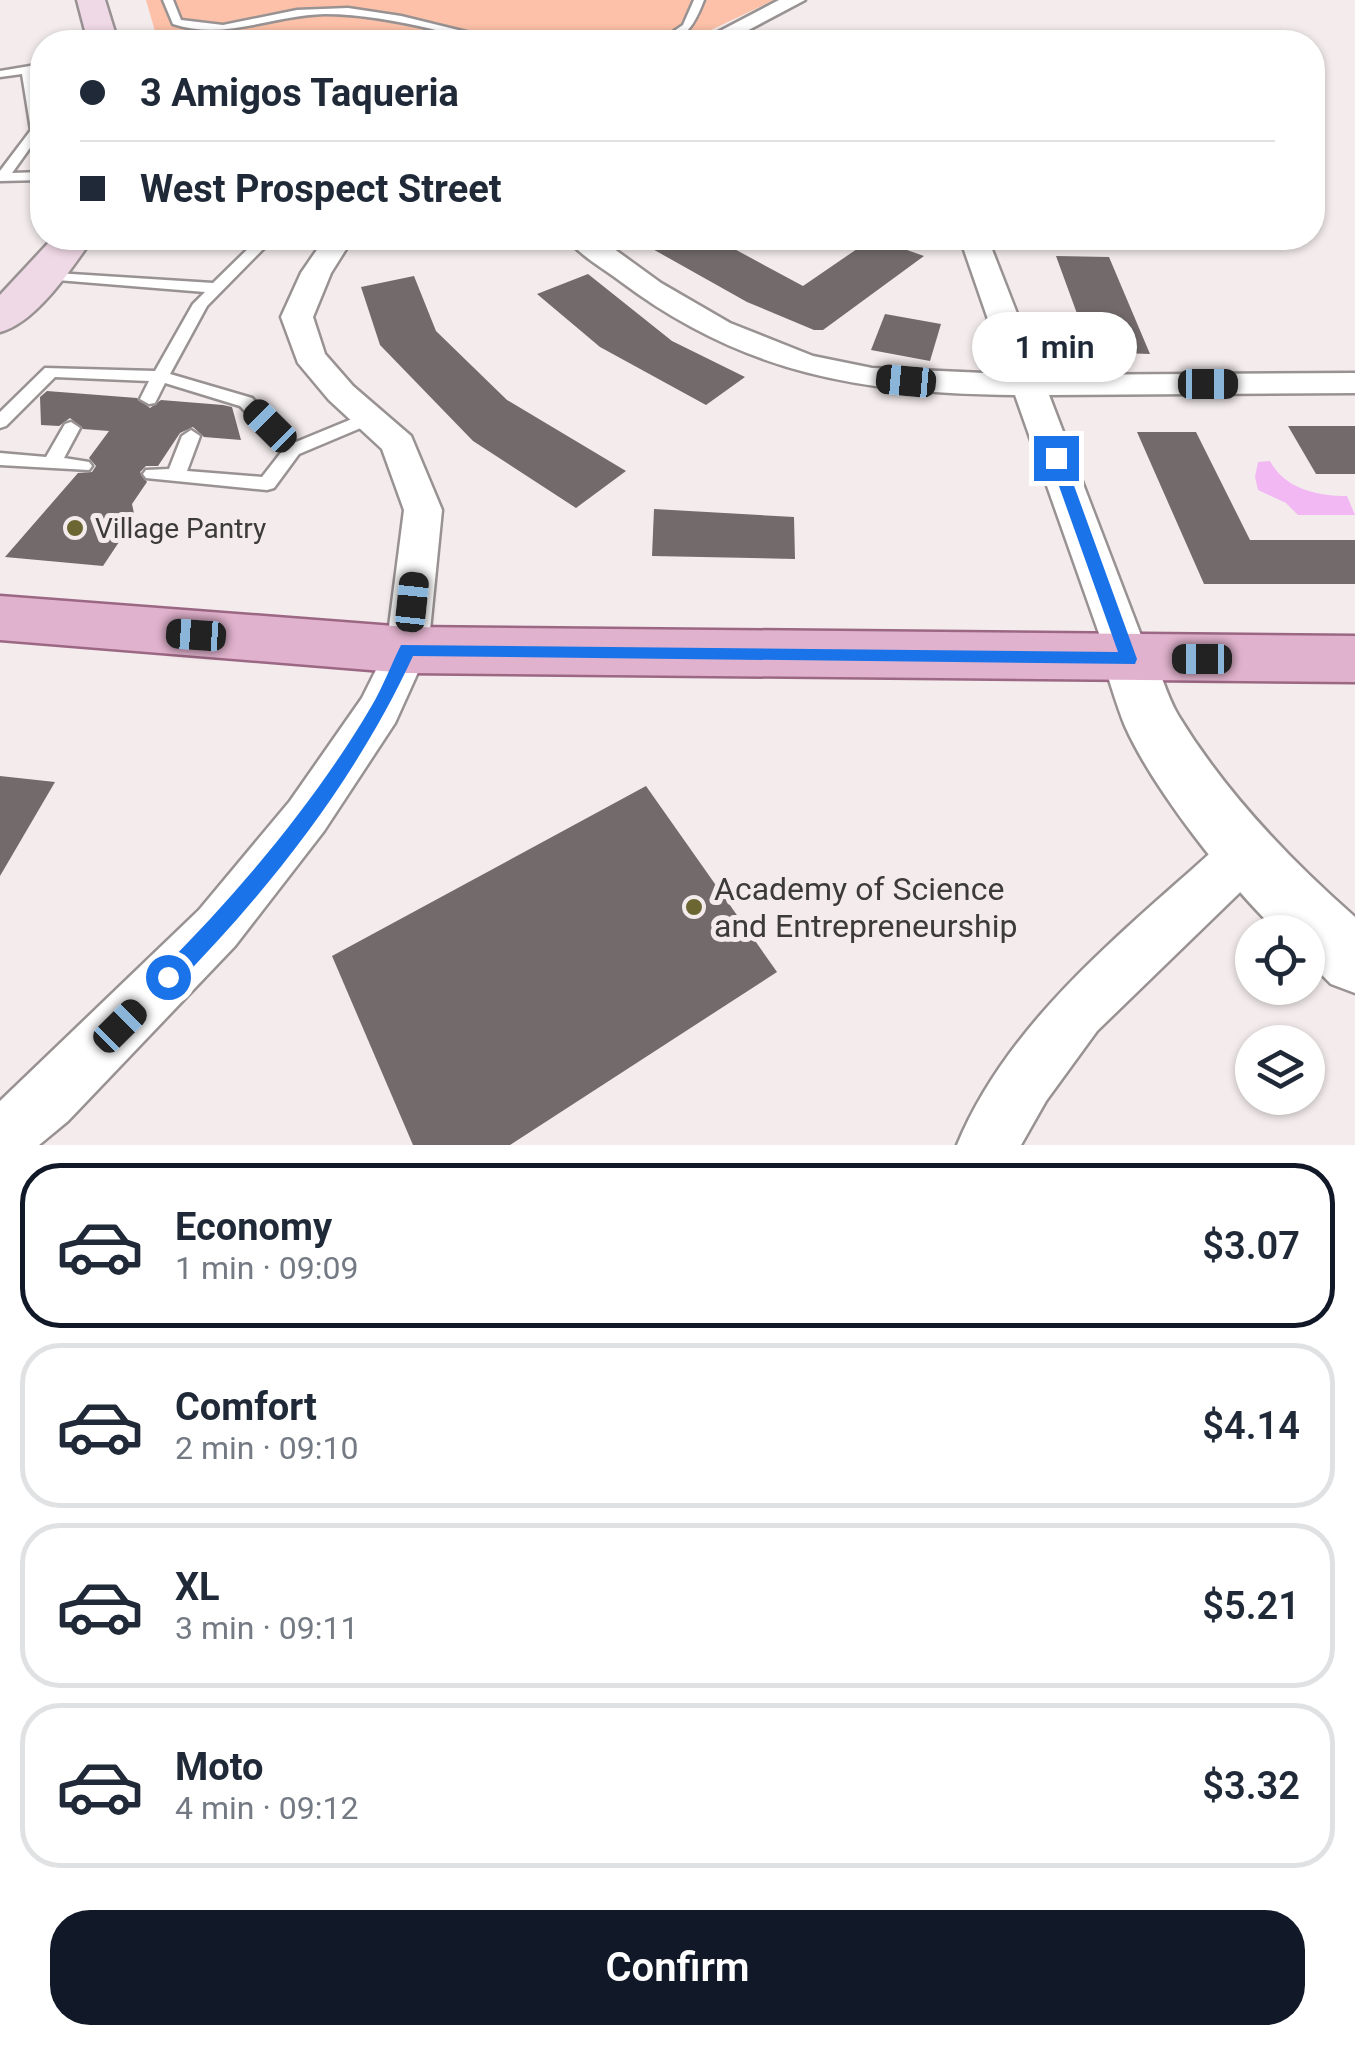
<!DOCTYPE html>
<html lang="en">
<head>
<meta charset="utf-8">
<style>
	:root { --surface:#fff; --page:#f6f6f7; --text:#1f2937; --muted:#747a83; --line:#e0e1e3; --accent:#111827 }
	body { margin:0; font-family:Roboto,sans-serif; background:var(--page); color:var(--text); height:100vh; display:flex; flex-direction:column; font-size:38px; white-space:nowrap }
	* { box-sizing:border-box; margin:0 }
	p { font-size:32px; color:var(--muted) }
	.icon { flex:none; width:55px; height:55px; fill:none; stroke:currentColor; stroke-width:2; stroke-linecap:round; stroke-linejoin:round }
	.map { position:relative; height:1145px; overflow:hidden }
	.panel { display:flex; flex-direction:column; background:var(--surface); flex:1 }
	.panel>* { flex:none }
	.banner { position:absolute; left:30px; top:30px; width:1295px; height:220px; border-radius:40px; box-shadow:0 2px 8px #0004; display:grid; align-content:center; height:220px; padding:0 50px; background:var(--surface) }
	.tools { position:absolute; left:1235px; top:915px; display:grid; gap:20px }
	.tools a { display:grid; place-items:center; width:90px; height:90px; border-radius:50%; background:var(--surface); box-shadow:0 2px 8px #0004; font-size:50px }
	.end { position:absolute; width:45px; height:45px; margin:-22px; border:12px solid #1a73e8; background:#fff; box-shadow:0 0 0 5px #fff }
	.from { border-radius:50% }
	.bubble { position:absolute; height:70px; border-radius:35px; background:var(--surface); box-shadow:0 2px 8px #0004; font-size:32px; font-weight:600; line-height:70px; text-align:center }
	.car { position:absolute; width:30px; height:60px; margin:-30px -15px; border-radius:12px; box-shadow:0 0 8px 2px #0007; background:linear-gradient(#222 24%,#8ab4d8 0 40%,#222 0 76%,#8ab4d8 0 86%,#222 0) }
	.banner b { display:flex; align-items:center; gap:35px; height:95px; font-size:38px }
	.banner b+b { border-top:2px solid var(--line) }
	.banner i { width:25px; height:25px; background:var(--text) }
	ul { padding:18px 0 0; list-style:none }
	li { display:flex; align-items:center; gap:30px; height:165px; margin:0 20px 15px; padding:0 30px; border:5px solid var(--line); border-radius:40px }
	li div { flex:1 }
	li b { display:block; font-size:38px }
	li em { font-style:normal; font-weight:600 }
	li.selected { border-color:var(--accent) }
	li>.icon { width:90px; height:90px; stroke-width:1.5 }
	.primary-button { display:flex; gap:20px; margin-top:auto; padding:20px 50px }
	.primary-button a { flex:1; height:115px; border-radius:40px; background:var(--accent); color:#fff; font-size:40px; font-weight:600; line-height:115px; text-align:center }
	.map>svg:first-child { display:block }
</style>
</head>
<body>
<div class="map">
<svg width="1355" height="1145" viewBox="0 0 1355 1145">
	<rect width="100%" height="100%" fill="#f3ebec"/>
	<path fill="#fcc1a8" d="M146 0H774L686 42H158Z"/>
	<path fill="#f2b8f3" d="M1270 461C1285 489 1317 496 1347 496L1355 515H1298L1286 503 1258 490 1255 477 1258 462Z"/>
	<g fill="#736b6b">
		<path d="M633 238H714L803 286 873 238 924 256 823 330H814L747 302Z"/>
		<path d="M1056 256 1109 257 1150 354 1091 352Z"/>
		<path d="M588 274 672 341 745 377 706 405 600 347 537 294Z"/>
		<path d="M414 276 436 331 507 400 626 471 576 508 473 441 380 345 361 287Z"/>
		<path d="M885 314 941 324 930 361 871 350Z"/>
		<path d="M47 391 137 398 150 408 161 400 223 405 232 407 241 440 204 437 193 427 180 433 158 466H146L140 472 147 482 132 504 135 518 103 566 5 557 78 473 92 472 96 466 89 458 109 431 83 429 70 418 59 426 41 425 40 397Z"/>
		<path d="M1288 426H1355V474H1316Z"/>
		<path d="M1137 432H1196L1250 540H1355V584H1204Z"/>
		<path d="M654 509 794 517 795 559 652 556Z"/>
		<path d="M0 776 55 782 0 876Z"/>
		<path d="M646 786 777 972 510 1145H413L332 956Z"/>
	</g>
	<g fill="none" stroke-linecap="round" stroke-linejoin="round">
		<g stroke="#999293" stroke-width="5">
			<g id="service">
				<path d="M163 0H173L181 20 223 25 297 10 348 8 401 16 507 42C482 44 457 35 432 29 397 21 361 14 325 14 272 15 226 41 173 24Z"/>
				<path d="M694 0H704C695 23 686 42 658 42L683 25Z"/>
				<path d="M42 64V70L33 72 42 131 12 173 42 172V180L0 181V171L31 130 22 74 0 77V71Z"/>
				<path d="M259 238H274L207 306 170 374 252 398 296 442 369 412 375 414 378 418 375 422 299 454 274 488 267 490 146 478 143 474 146 470 169 469 182 436 191 430 200 436 187 471 262 477 283 450 240 406 165 383 155 403 149 404 140 399 149 381 55 377 6 426 0 428V412L45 368 155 371 193 304 205 292 45 279 38 275 40 272 213 283Z"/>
				<path d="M71 422 80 428 64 458 89 462 92 466 89 470 0 465V453L46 457 65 424Z"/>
			</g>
		</g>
		<g stroke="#999293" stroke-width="5">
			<g id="minor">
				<path d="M779 0H805L726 42H699Z"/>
				<path d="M325 238H353L331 273 313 317 325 354 353 386 411 436 442 510 428 650 395 723 324 831 235 946 68 1121 39 1145H0V1101L199 910 290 801 362 698 386 650 404 510 382 449 329 400 298 363 281 317 301 273Z"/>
				<path d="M567 238H599L661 283 730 323 813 356 872 368 1007 374 963 247 967 241H987L991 247 1041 375 1355 373V393L1049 395 1150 659 1144 671 1129 676 1114 671 1108 659 1015 395C863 393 745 375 620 281 603 268 579 255 567 238Z"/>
				<path d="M1246 831 1264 837 1271 853 1264 869 1097 1031 1046 1101 1021 1145H957C1010 1017 1129 928 1228 837Z"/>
			</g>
		</g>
		<g stroke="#999293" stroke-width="5">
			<path id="tertiary" d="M1129 638 1148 644C1160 667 1165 693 1178 715 1225 792 1288 858 1355 917V993L1331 984 1308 961V932H1278C1228 884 1153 789 1125 726 1116 704 1110 681 1102 659L1110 644Z"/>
		</g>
		<g stroke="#999293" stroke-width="5">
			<g id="secondary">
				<path d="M77 0H105L118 42H88Z"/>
				<path d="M53 238H93C72 268 36 323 0 332V295Z"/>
			</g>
		</g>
		<g stroke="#9b6783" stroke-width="5">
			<path id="primary" d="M0 596 407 627 1355 636V682L407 673 0 640Z"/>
		</g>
		<use href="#service" fill="#fff" fill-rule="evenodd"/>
		<use href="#minor" fill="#fff" fill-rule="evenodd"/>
		<use href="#tertiary" fill="#fff" fill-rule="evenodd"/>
		<use href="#secondary" fill="#f0d9e6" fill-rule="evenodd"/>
		<use href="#primary" fill="#e1b2cd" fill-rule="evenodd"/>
	</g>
	<path fill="#1a73e8" d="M1056 453 1064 458 1137 659 1135 664 413 656C357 778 270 889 176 985L168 988 161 985 158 977 161 970C239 892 315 802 371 707 383 687 391 665 401 645L1118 652 1049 458Z"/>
	<g fill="#6c6632" stroke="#f3ebec" stroke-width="4">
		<circle cx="75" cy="528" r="10"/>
		<circle cx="694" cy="907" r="10"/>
	</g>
	<g text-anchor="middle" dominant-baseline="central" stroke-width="10" stroke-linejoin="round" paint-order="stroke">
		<g font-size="28" fill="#3d3a3a" stroke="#f3ebec" text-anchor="start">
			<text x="95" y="528">Village Pantry</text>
		</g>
		<g font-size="32" fill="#3d3a3a" stroke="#f3ebec" text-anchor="start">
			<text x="714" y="889">Academy of Science<tspan x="714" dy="37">and Entrepreneurship</tspan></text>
		</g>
	</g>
</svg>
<div class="tools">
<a><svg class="icon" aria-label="locate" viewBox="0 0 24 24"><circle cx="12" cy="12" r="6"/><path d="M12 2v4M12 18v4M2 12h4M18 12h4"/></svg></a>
<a><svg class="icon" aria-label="layers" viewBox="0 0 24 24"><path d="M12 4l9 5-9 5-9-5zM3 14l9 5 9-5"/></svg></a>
</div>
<i class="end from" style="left:168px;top:977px"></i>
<i class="end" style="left:1056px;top:458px"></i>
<div class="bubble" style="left:972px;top:312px;width:165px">1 min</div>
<i class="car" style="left:906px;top:381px;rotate:275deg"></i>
<i class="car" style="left:1208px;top:384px;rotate:90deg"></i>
<i class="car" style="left:270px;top:426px;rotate:315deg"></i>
<i class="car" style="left:412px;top:602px;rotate:6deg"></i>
<i class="car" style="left:196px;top:635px;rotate:274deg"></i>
<i class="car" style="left:1202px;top:659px;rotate:270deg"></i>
<i class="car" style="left:120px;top:1026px;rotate:45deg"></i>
<div class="banner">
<b><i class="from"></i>3 Amigos Taqueria</b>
<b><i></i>West Prospect Street</b>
</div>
</div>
<section class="panel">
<ul>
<li class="selected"><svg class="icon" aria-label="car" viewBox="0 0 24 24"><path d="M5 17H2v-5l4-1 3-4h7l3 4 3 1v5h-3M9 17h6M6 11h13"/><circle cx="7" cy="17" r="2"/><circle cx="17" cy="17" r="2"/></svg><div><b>Economy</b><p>1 min · 09:09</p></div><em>$3.07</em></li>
<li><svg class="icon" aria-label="car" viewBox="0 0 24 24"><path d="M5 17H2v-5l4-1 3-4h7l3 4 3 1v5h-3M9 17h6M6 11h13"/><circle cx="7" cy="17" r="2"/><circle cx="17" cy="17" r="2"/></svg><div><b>Comfort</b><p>2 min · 09:10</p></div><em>$4.14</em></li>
<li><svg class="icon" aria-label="car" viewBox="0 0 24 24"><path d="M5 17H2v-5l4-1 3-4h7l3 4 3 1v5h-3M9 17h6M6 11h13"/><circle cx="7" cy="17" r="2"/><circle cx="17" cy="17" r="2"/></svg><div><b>XL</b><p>3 min · 09:11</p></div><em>$5.21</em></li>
<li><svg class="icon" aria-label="car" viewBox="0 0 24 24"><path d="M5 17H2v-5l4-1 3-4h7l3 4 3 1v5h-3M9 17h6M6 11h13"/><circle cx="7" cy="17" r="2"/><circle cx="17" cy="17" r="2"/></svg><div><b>Moto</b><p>4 min · 09:12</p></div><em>$3.32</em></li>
</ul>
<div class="primary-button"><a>Confirm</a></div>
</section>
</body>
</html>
